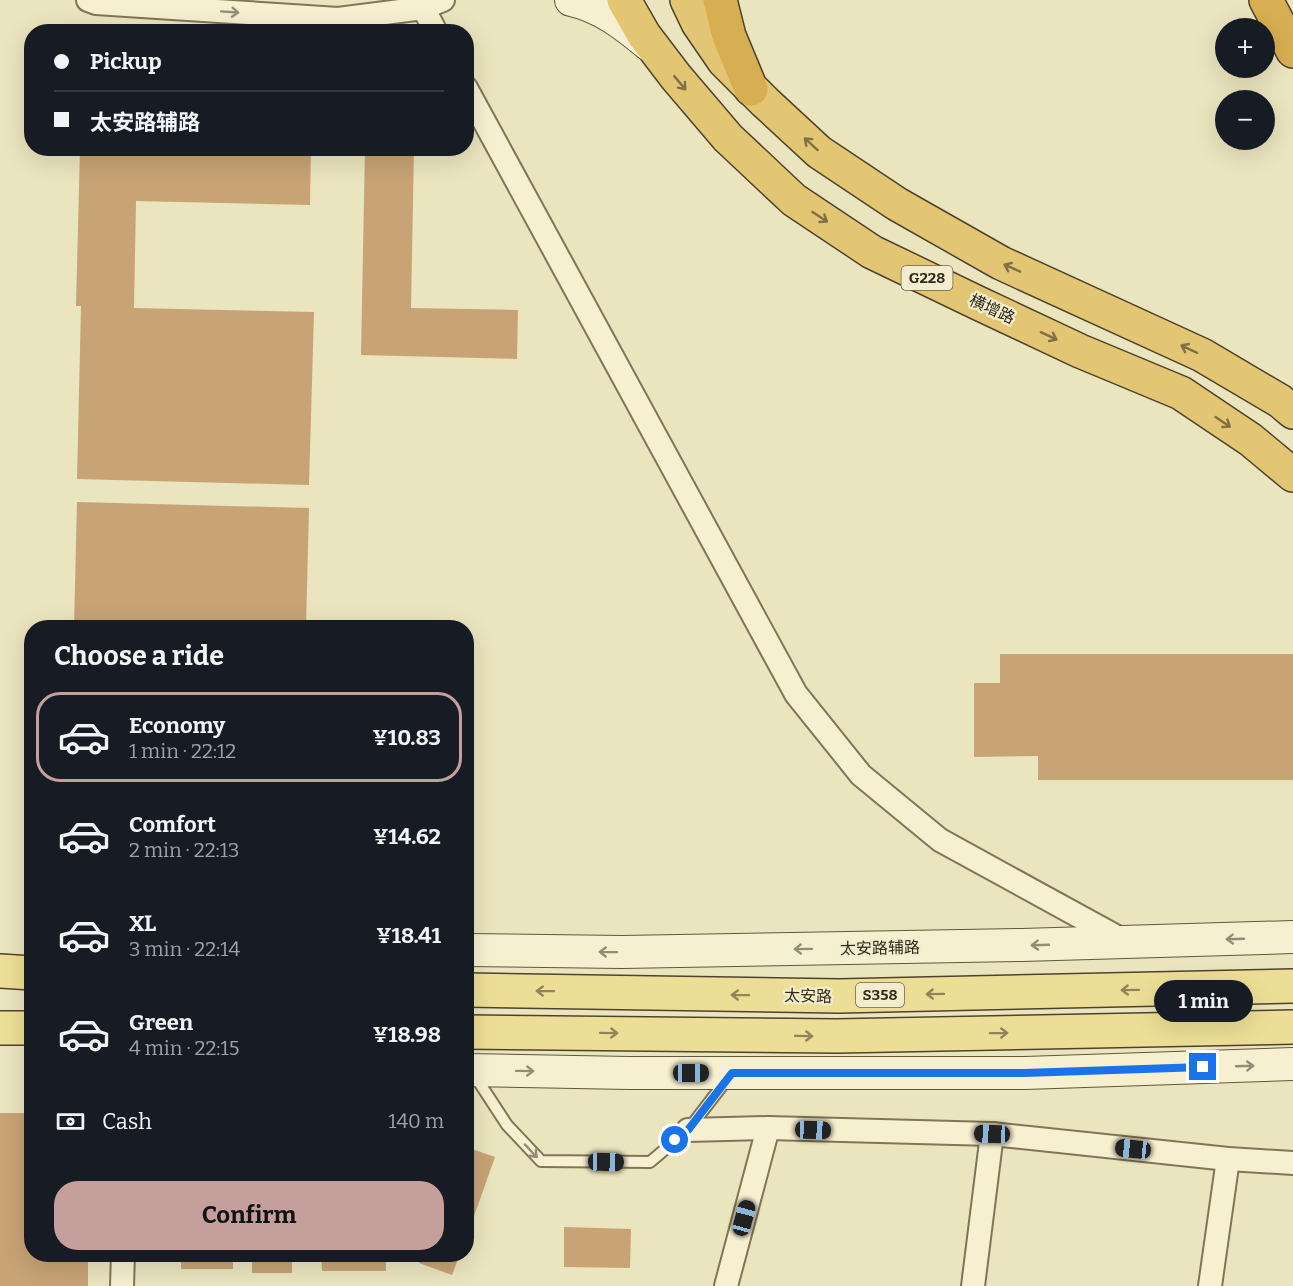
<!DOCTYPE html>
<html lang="en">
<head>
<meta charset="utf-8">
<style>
	:root { --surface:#171b24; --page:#20242c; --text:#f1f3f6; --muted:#9ea1a6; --line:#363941; --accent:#c49f9b }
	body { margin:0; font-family:Bitter,"Noto Sans SC",serif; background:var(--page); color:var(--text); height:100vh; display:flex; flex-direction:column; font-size:22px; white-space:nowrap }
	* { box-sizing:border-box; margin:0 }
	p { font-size:20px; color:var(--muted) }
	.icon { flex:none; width:33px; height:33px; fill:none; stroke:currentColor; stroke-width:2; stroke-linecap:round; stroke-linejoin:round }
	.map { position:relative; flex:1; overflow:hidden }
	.details { position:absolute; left:24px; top:620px; width:450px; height:642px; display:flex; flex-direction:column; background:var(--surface); border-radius:24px; box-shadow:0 6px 24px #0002 }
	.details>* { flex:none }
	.top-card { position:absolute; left:24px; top:24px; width:450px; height:132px; border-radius:24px; box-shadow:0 6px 24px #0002; display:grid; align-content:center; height:132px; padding:0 30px; background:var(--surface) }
	.controls { position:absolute; left:1215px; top:18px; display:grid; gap:12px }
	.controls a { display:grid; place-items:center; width:60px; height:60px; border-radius:50%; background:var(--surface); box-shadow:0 6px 24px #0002; font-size:30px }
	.end { position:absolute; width:27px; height:27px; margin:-14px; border:8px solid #1a73e8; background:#fff; box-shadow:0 0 0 3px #fff }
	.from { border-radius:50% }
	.bubble { position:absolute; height:42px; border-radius:21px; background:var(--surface); box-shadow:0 6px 24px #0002; font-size:20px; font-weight:700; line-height:42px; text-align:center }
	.car { position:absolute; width:18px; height:36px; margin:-18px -9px; border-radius:8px; box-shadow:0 0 4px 2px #0007; background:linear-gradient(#222 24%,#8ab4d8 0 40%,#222 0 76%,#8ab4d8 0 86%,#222 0) }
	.top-card b { display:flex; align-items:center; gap:21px; height:57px; font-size:22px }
	.top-card b+b { border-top:2px solid var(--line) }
	.top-card i { width:15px; height:15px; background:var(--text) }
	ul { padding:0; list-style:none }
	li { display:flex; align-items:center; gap:18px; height:90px; margin:0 12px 9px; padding:0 18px; border:3px solid transparent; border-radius:24px }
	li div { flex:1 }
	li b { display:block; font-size:22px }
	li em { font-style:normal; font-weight:700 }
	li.active { border-color:var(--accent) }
	li>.icon { width:54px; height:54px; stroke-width:1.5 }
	h2 { padding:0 30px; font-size:27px; line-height:72px }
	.pay { display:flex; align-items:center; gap:15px; height:66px; padding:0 30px; font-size:22px }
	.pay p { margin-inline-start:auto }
	.button { display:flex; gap:12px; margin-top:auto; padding:12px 30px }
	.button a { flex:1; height:69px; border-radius:24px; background:var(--accent); color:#111; font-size:24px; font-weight:700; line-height:69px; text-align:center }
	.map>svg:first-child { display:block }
</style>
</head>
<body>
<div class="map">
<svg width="1293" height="1286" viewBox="0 0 1293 1286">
	<rect width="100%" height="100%" fill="#eae4bf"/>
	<g fill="#c7a376">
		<path d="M89 27 127 30V32H88Z"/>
		<path d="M80 148H311L310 205 136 201 134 308 314 312 309 485 77 479 81 306H76Z"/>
		<path d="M365 148H414L411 308 518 310 517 359 361 355Z"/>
		<path d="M77 502 309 508 306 627H74Z"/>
		<path d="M1000 654H1293V780H1038V756L974 757V683H1000Z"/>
		<path d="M0 1113H32V1254H88V1286H0Z"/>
		<path d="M466 1147 495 1157 467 1236H466Z"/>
		<path d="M564 1227 631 1229 630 1268 564 1267Z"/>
		<rect x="181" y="1254" width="52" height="15"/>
		<rect x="252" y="1254" width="40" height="19"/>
		<path d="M321 1254H386V1271H322Z"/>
		<path d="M423 1254H460L452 1275 419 1263Z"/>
	</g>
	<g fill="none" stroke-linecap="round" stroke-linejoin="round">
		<g stroke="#827458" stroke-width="14">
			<path id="service" d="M475 1076 507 1125 541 1161 650 1162 688 1130 728 1078"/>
		</g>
		<g stroke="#827458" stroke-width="26">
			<g id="minor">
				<path d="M88 0 96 3 338 19 423 8 443 0"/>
				<path d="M419 0 436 32"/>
				<path d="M466 88 796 694 861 775 940 840 1126 942"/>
				<path d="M688 1130 768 1128 992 1134 1228 1159 1293 1163"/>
				<path d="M122 1286 123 1254"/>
				<path d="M726 1286 768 1128"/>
				<path d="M973 1286 992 1134"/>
				<path d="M1210 1286 1228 1159"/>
			</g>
		</g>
		<g stroke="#63553c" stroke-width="34">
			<g id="secondary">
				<path d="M571 0C602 7 625 25 649 45"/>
				<path d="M466 950 622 952 1022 945 1293 937"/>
				<path d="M466 1070 629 1073H1025L1293 1064"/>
			</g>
		</g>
		<g stroke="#4f422d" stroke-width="36">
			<g id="primary">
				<path d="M0 971 32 973"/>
				<path d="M466 990 839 996 1293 986"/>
				<path d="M0 1028H32"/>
				<path d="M466 1032 837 1036 1293 1027"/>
			</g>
		</g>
		<g stroke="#4f422d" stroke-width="36">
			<g id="trunk">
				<path d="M624 0 644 35 676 77 728 138 794 200 872 252 978 303 1080 351 1181 393 1251 440 1293 475"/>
				<path d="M687 0 698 23 724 61 765 102 819 152 897 204 1001 263 1202 355 1280 401 1293 412"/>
			</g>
		</g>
		<g stroke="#4f422d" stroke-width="36">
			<g id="motorway">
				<path d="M720 0 729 36 751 89"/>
				<path d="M1266 0 1293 51"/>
			</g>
		</g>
		<use href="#service" stroke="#f6f0d1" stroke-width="10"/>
		<use href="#minor" stroke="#f6f0d1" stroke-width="22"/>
		<use href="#secondary" stroke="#f6f0d1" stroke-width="32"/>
		<use href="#primary" stroke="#edde97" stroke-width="33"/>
		<use href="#trunk" stroke="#e2c674" stroke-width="33"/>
		<use href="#motorway" stroke="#d7af52" stroke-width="33"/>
	</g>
	<defs><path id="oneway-shaft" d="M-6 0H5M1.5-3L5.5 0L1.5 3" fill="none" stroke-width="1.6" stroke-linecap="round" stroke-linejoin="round" transform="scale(1.5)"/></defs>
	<g stroke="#948d76">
		<use href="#oneway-shaft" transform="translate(230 12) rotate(4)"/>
		<use href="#oneway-shaft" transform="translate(1235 939) rotate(178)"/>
		<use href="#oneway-shaft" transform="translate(1040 945) rotate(178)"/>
		<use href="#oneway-shaft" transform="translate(803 949) rotate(179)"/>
		<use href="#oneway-shaft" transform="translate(608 952) rotate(-179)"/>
		<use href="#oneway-shaft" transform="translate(1245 1066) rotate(-2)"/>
		<use href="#oneway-shaft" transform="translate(525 1071) rotate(1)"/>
		<use href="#oneway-shaft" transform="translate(531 1151) rotate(47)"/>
	</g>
	<g stroke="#817044">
		<use href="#oneway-shaft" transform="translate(680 83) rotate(50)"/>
		<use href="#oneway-shaft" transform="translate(811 144) rotate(-138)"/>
		<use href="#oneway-shaft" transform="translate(820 217) rotate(33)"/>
		<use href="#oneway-shaft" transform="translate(1012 268) rotate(-156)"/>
		<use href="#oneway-shaft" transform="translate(1049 336) rotate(25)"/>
		<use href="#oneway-shaft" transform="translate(1189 349) rotate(-155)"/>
		<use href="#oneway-shaft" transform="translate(1223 422) rotate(34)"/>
	</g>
	<g stroke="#90845a">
		<use href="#oneway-shaft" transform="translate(1130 990) rotate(179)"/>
		<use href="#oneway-shaft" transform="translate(545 991) rotate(-179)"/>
		<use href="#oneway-shaft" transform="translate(935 994) rotate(179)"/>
		<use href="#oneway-shaft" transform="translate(740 995) rotate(-179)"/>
		<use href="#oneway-shaft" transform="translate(609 1033) rotate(1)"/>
		<use href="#oneway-shaft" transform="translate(999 1033) rotate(-1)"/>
		<use href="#oneway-shaft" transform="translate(804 1036) rotate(1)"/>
	</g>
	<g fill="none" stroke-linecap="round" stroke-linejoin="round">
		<path stroke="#1a73e8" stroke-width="8" d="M675 1140 688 1130 732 1073H1024L1203 1067"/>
	</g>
	<g text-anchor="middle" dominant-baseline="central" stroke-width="4.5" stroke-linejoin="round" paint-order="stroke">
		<g fill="#f3edce" stroke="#6c6451" stroke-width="1.5">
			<rect x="901.5" y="266" width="51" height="24" rx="4.5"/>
			<rect x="856" y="983" width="48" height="24" rx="4.5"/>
		</g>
		<g font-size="15" font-weight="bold" fill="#322a1c">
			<text x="927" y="278">G228</text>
			<text x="880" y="995">S358</text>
		</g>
		<g font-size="16" fill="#322a1c" stroke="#f3edce">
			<text transform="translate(992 309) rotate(25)">横增路</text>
			<text transform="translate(880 948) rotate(-1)">太安路辅路</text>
			<text transform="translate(808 996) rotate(1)">太安路</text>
		</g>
	</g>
</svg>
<div class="controls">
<a>+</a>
<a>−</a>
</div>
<i class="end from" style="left:675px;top:1140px"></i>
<i class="end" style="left:1203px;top:1067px"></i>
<div class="bubble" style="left:1154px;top:980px;width:99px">1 min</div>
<i class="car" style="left:691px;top:1073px;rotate:90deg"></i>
<i class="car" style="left:813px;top:1130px;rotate:92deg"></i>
<i class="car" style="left:992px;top:1134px;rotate:272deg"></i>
<i class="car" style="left:1133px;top:1149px;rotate:276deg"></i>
<i class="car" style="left:606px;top:1162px;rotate:91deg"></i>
<i class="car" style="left:744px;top:1218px;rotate:15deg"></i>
<div class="top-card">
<b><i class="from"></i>Pickup</b>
<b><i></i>太安路辅路</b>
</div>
<section class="details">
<h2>Choose a ride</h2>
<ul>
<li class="active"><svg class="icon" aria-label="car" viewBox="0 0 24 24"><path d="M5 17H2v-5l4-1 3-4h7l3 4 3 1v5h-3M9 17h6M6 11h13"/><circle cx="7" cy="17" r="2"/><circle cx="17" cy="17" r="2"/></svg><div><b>Economy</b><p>1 min · 22:12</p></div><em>¥10.83</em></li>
<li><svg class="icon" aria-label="car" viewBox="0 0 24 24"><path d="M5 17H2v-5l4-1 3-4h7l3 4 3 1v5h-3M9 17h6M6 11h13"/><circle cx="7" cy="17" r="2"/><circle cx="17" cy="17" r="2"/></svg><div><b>Comfort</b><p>2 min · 22:13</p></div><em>¥14.62</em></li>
<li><svg class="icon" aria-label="car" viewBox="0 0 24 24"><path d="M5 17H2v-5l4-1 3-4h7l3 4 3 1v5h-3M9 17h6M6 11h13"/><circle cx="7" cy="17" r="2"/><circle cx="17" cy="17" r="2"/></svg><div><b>XL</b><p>3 min · 22:14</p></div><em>¥18.41</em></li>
<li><svg class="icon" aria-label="car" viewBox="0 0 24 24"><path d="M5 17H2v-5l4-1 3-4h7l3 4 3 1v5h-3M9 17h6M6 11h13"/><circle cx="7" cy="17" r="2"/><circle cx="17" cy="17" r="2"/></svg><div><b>Green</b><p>4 min · 22:15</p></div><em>¥18.98</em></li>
</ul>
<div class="pay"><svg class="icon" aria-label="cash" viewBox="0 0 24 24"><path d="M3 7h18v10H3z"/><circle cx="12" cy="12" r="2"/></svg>Cash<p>140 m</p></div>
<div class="button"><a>Confirm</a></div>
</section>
</div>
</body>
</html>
